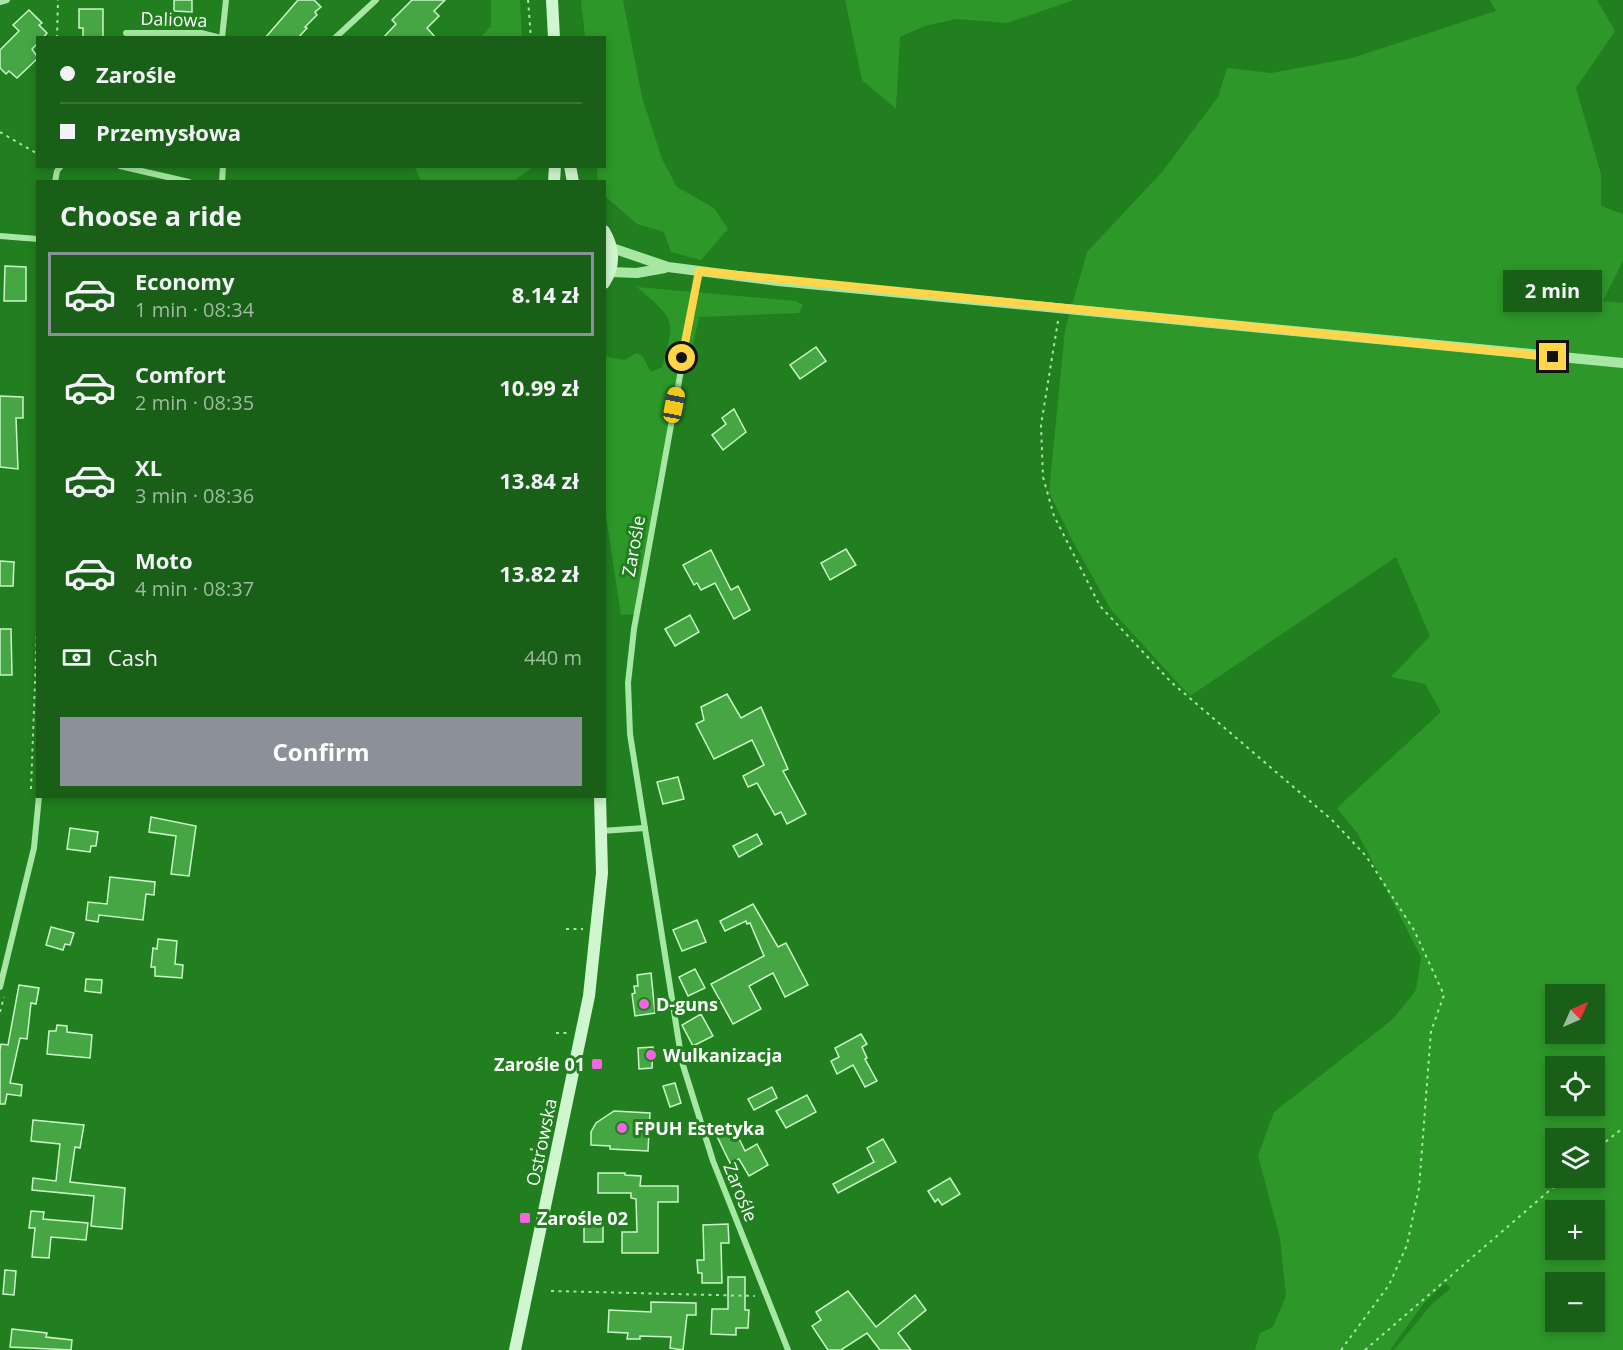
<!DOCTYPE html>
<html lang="en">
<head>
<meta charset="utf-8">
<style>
	:root { --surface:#195f17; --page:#226520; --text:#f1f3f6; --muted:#9fbba1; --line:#377436; --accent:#8c9099 }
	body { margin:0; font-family:"Open Sans",sans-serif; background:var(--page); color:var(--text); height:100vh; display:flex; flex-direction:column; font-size:22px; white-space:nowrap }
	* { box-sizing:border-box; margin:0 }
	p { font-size:20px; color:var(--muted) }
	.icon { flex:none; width:33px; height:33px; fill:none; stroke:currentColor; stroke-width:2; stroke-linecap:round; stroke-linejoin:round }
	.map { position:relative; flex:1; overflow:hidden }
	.sheet { position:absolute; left:36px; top:180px; width:570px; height:618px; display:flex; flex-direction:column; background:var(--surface); border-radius:0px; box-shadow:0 3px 9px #0003 }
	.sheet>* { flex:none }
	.top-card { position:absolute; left:36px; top:36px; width:570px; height:132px; border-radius:0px; box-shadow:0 3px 9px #0003; display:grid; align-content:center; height:132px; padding:0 24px; background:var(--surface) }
	.needle { width:39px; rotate:45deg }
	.buttons { position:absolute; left:1545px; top:984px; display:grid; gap:12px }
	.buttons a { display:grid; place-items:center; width:60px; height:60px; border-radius:0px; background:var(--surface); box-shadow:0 3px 9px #0003; font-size:30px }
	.end { position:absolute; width:27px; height:27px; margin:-14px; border:8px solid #ffd54a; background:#111; box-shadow:0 0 0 3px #111 }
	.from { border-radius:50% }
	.bubble { position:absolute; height:42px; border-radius:0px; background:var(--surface); box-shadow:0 3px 9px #0003; font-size:20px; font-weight:700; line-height:42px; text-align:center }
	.car { position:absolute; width:18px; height:36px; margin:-18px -9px; border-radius:8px; box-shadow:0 0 4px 2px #0007; background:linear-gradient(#f5c518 24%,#345 0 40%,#f5c518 0 76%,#345 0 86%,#f5c518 0) }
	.top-card b { display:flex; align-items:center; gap:21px; height:57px; font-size:22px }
	.top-card b+b { border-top:2px solid var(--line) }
	.top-card i { width:15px; height:15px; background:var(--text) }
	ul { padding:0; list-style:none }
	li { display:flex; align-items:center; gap:18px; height:84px; margin:0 12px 9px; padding:0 12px; border:3px solid transparent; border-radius:0px }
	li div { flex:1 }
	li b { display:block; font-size:22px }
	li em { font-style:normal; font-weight:700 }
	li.selected { border-color:var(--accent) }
	li>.icon { width:54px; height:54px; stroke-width:1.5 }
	h2 { padding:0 24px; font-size:27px; line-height:72px }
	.pay { display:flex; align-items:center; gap:15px; height:66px; padding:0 24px; font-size:22px }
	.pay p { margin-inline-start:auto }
	.action { display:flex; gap:12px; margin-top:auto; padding:12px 24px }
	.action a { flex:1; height:69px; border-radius:0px; background:var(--accent); color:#fff; font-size:24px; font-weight:700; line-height:69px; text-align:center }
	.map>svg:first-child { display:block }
</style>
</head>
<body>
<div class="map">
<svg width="1623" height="1350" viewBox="0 0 1623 1350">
	<rect width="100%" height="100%" fill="#217f1f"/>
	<g fill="#2d9729" fill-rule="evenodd">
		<path d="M491 0H520L522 37H481L491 26Z"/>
		<path d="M581 0H623L642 97 662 159 677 187 714 208 728 229 701 260 671 252 664 232 637 224 605 196 604 182 598 181 597 167 604 166V38L585 37Z"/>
		<path d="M845 0H1074L1007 23 956 19 925 26 900 37 896 109 862 80Z"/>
		<path d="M1490 0H1597L1615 31 1576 88 1601 174V206L1623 214V261L1603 301 1623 303V1350H1394L1431 1305 1451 1288 1445 1283 1424 1303 1390 1350H1255L1260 1333 1273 1327 1286 1296 1280 1238 1258 1156 1274 1112 1393 1019 1416 990 1421 957 1358 834 1337 808 1441 712 1425 684 1391 677 1430 636 1396 557 1190 696 1111 610 1072 540 1049 492 1065 330 1087 252 1162 172 1218 97 1227 68 1271 73 1352 58 1496 11ZM1556 994H1594V1034H1556ZM1556 1066H1594V1106H1556ZM1556 1138H1594V1178H1556ZM1556 1210H1594V1250H1556ZM1556 1282H1594V1322H1556Z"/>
		<path d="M420 167 532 166V168L513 181 427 182 421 181 415 168Z"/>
		<path d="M637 287 796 301 803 305 799 313 699 317 693 345 678 376 666 447 656 483 649 566 634 614 621 615 605 509 604 356 624 360 637 353 643 357 651 372 662 367C676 318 675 320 637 287Z"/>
	</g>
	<g fill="#46a644" stroke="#c9f6c7" stroke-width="1.5">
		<path d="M174 0H192V12L174 11Z"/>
		<path d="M298 0H314L321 7 315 12 317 15 305 27 307 28 298 38H265Z"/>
		<path d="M412 0H445L434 11 439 16 427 28 436 38H383L396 24 392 20Z"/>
		<path d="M79 9H103V38H83V28H79Z"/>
		<path d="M29 10 42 23 39 25 47 33 43 38H38V43L32 49 38 58 17 78 9 71 6 74 0 68V50L19 31 13 25Z"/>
		<path d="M5 266 26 267V301H4Z"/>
		<path d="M816 347 826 361 800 379 790 365Z"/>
		<path d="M0 396 23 397V418H16L18 469 0 467Z"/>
		<path d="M734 409 746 432 723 450 712 435 726 424 722 418Z"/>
		<path d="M846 549 856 565 830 580 821 563Z"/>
		<path d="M711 550 731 590 738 586 750 610 734 619 715 583 701 590 697 583 694 585 683 565Z"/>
		<path d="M0 561 14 562 13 586H0Z"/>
		<path d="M690 615 699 632 675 646 665 629Z"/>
		<path d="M0 629H11L12 675H0Z"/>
		<path d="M727 694 741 718 761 707 788 769 783 771 806 814 787 824 781 812 775 815 757 783 748 787 743 776 764 765 752 740 714 759 696 724 704 720 701 707Z"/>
		<path d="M678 777 684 799 663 804 657 782Z"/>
		<path d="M151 817 196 826 189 876 171 874 176 836 149 832Z"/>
		<path d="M70 828 98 832 96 846H91L90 852 67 849Z"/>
		<path d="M757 834 762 844 739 857 733 846Z"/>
		<path d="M110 877 155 882 154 895 146 894 143 920 99 915 98 922 86 920 88 902 107 904Z"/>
		<path d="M753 904 778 947 786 943 808 985 785 997 773 973 749 986 761 1009 733 1024 711 984 764 956 750 923 747 924 746 921 725 931 720 921Z"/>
		<path d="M697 920 706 942 682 951 673 930Z"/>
		<path d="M51 927 74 933 70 945 65 944 63 950 46 945Z"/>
		<path d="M158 939 177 941 175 964 183 965 182 978 155 976V967H151L153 948 157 949Z"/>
		<path d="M695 969 705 988 688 996 679 977Z"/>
		<path d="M651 973 655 1013 635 1016 632 994 635 993 634 986H638L637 975Z"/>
		<path d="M86 979 102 980 101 993 85 991Z"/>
		<path d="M19 985 39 988 36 1004 31 1003 27 1039 20 1038 10 1083 22 1085 21 1096 7 1094 5 1104H0V1050L1 1044 8 1045Z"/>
		<path d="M701 1014 713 1036 693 1046 682 1025Z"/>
		<path d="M57 1025 67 1026V1032L92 1035 90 1058 47 1054 49 1031H56Z"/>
		<path d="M861 1034 867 1044 862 1047 867 1058 865 1059 877 1081 865 1087 853 1065 837 1074 831 1061 839 1057 835 1048Z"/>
		<path d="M653 1047 652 1068 639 1069 638 1048Z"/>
		<path d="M675 1083 681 1103 670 1107 663 1086Z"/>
		<path d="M772 1087 777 1098 754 1110 748 1099Z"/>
		<path d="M807 1095 816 1112 786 1128 776 1111Z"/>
		<path d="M614 1111 650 1113 648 1151 610 1149V1146L591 1145V1132L596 1123Z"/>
		<path d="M33 1120 84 1125 80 1148 75 1147 70 1182 125 1188 122 1229 91 1226 94 1196 32 1190 33 1178 56 1181 60 1144 31 1141Z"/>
		<path d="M731 1122 745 1151 757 1144 768 1165 749 1176 739 1159 730 1163 714 1130Z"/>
		<path d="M883 1139 896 1162 838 1193 833 1184 874 1162 867 1148Z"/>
		<path d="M598 1173H625V1175L641 1176 640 1186H678V1202H658V1253H622V1232H637L636 1199 631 1198V1193H598Z"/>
		<path d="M950 1178 960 1194 942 1205 938 1199 935 1202 928 1191Z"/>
		<path d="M31 1211 44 1212 43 1219 88 1223 86 1240 51 1237 49 1258 32 1257 35 1228H29Z"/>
		<rect x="584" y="1224" width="19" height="18"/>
		<path d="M728 1224 729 1243H721L722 1283H702V1273H698L697 1260H704L703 1225Z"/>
		<path d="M5 1270 16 1271 14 1295 3 1294Z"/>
		<path d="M728 1277H745V1310H749L748 1328H736V1335L711 1334 712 1309H728Z"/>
		<path d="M848 1291 876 1327 915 1295 926 1310 898 1333 911 1350H880L867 1333 841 1350H828L812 1326 821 1320 816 1312Z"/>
		<path d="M651 1302 696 1303V1315H687L683 1350 670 1348 671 1337 640 1336V1339H627L628 1333 608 1332 609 1310 651 1312Z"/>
		<path d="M12 1329 47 1333 46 1337 72 1340 71 1350 10 1347Z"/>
	</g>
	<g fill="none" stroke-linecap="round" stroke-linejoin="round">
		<g stroke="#a6e8a3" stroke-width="2" stroke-dasharray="3 4.5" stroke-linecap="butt">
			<path d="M528 0 531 38"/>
			<path d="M57 38 58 0"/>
			<path d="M0 132 38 154"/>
			<path d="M1058 321 1041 425 1043 477 1054 516 1100 606 1171 682 1332 820 1366 856 1414 930 1444 995 1431 1031 1419 1188 1407 1245 1389 1285 1341 1350"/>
			<path d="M31 789 38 603"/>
			<path d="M566 929H583"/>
			<path d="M0 1012 4 997"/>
			<path d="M556 1033H567"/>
			<path d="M530 1149 543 1152"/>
			<path d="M1594 1151 1623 1128"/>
			<path d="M551 1291 755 1296"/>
			<path d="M1365 1350 1564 1178"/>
		</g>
		<g stroke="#a6e8a3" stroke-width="6">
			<path d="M0 2 7 0"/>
			<path d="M126 33H201L221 38"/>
			<path d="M222 38 226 0"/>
			<path d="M335 38 376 0"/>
			<path d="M120 166 189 182"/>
			<path d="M55 182 57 171 61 166"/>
			<path d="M222 182 223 166"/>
			<path d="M0 236 38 239"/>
			<path d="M699 271 634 629 628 683 630 734 682 1062 713 1161 788 1350"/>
			<path d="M601 831 645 828"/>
			<path d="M0 987 34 848 39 796"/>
		</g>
		<g stroke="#a6e8a3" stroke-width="10">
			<path d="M612 248 668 267 778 281 1623 363"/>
			<path d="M611 272 637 273 665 268"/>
		</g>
		<g stroke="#cff6ce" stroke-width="12">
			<path d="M552 0 554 38"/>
			<path d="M570 166 573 182"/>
			<path d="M554 182 555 166"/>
			<path d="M604 231C614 248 615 266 604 283"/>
			<path d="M515 1350 589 996 602 873 600 796"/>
		</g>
	</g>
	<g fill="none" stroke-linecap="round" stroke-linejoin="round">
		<path stroke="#ffd54a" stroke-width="8" d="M682 358 699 271 1553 357"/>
	</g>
	<g fill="#f663e3" stroke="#217f1f" stroke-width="2">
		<circle cx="644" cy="1004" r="6"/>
		<circle cx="651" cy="1055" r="6"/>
		<rect x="591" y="1058" width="12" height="12" rx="3"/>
		<circle cx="622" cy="1128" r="6"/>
		<rect x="519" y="1212" width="12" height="12" rx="3"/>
	</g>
	<g text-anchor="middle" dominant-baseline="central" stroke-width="6" stroke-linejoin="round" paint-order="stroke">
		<g font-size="18" fill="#fff" stroke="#217f1f">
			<text transform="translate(174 19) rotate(2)">Daliowa</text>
			<text transform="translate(633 546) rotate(-80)">Zarośle</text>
			<text transform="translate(541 1142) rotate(-78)">Ostrowska</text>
			<text transform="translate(741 1192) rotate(68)">Zarośle</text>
		</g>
		<g font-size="18" font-weight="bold" fill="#fff" stroke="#217f1f" text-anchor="start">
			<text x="656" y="1004">D-guns</text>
			<text x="663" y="1055">Wulkanizacja</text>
			<text x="585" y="1064" text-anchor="end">Zarośle 01</text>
			<text x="634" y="1128">FPUH Estetyka</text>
			<text x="537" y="1218">Zarośle 02</text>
		</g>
	</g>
</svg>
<div class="buttons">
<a><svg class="needle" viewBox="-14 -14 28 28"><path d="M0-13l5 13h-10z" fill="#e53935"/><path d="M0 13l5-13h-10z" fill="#9fbba1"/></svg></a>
<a><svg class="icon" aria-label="locate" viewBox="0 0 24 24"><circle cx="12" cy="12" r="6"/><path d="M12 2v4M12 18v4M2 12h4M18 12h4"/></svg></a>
<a><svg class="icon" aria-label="layers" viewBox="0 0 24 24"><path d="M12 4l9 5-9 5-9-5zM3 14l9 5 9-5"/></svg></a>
<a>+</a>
<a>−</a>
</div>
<i class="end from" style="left:682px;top:358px"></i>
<i class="end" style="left:1553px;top:357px"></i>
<div class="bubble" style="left:1503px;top:270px;width:99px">2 min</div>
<i class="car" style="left:674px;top:405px;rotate:11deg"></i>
<div class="top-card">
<b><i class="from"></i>Zarośle</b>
<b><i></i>Przemysłowa</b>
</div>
<section class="sheet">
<h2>Choose a ride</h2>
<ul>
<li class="selected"><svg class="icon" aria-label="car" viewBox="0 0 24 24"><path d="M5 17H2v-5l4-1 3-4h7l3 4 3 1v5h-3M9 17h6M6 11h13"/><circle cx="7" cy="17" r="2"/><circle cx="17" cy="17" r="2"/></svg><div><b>Economy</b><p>1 min · 08:34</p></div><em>8.14 zł</em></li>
<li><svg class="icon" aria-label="car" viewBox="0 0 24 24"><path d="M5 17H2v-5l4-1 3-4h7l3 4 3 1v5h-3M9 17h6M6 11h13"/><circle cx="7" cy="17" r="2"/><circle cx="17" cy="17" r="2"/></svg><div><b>Comfort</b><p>2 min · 08:35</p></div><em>10.99 zł</em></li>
<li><svg class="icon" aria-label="car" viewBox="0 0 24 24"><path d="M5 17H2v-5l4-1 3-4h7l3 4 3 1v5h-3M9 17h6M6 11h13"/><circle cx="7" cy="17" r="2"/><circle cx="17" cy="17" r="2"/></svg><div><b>XL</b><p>3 min · 08:36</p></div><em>13.84 zł</em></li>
<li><svg class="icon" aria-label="car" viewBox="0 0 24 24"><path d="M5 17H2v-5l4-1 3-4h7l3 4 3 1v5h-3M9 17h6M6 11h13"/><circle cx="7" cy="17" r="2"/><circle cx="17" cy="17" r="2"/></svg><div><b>Moto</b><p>4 min · 08:37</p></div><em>13.82 zł</em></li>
</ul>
<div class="pay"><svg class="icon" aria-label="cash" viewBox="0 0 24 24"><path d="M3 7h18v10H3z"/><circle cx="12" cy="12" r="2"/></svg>Cash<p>440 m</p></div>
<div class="action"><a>Confirm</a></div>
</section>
</div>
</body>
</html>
